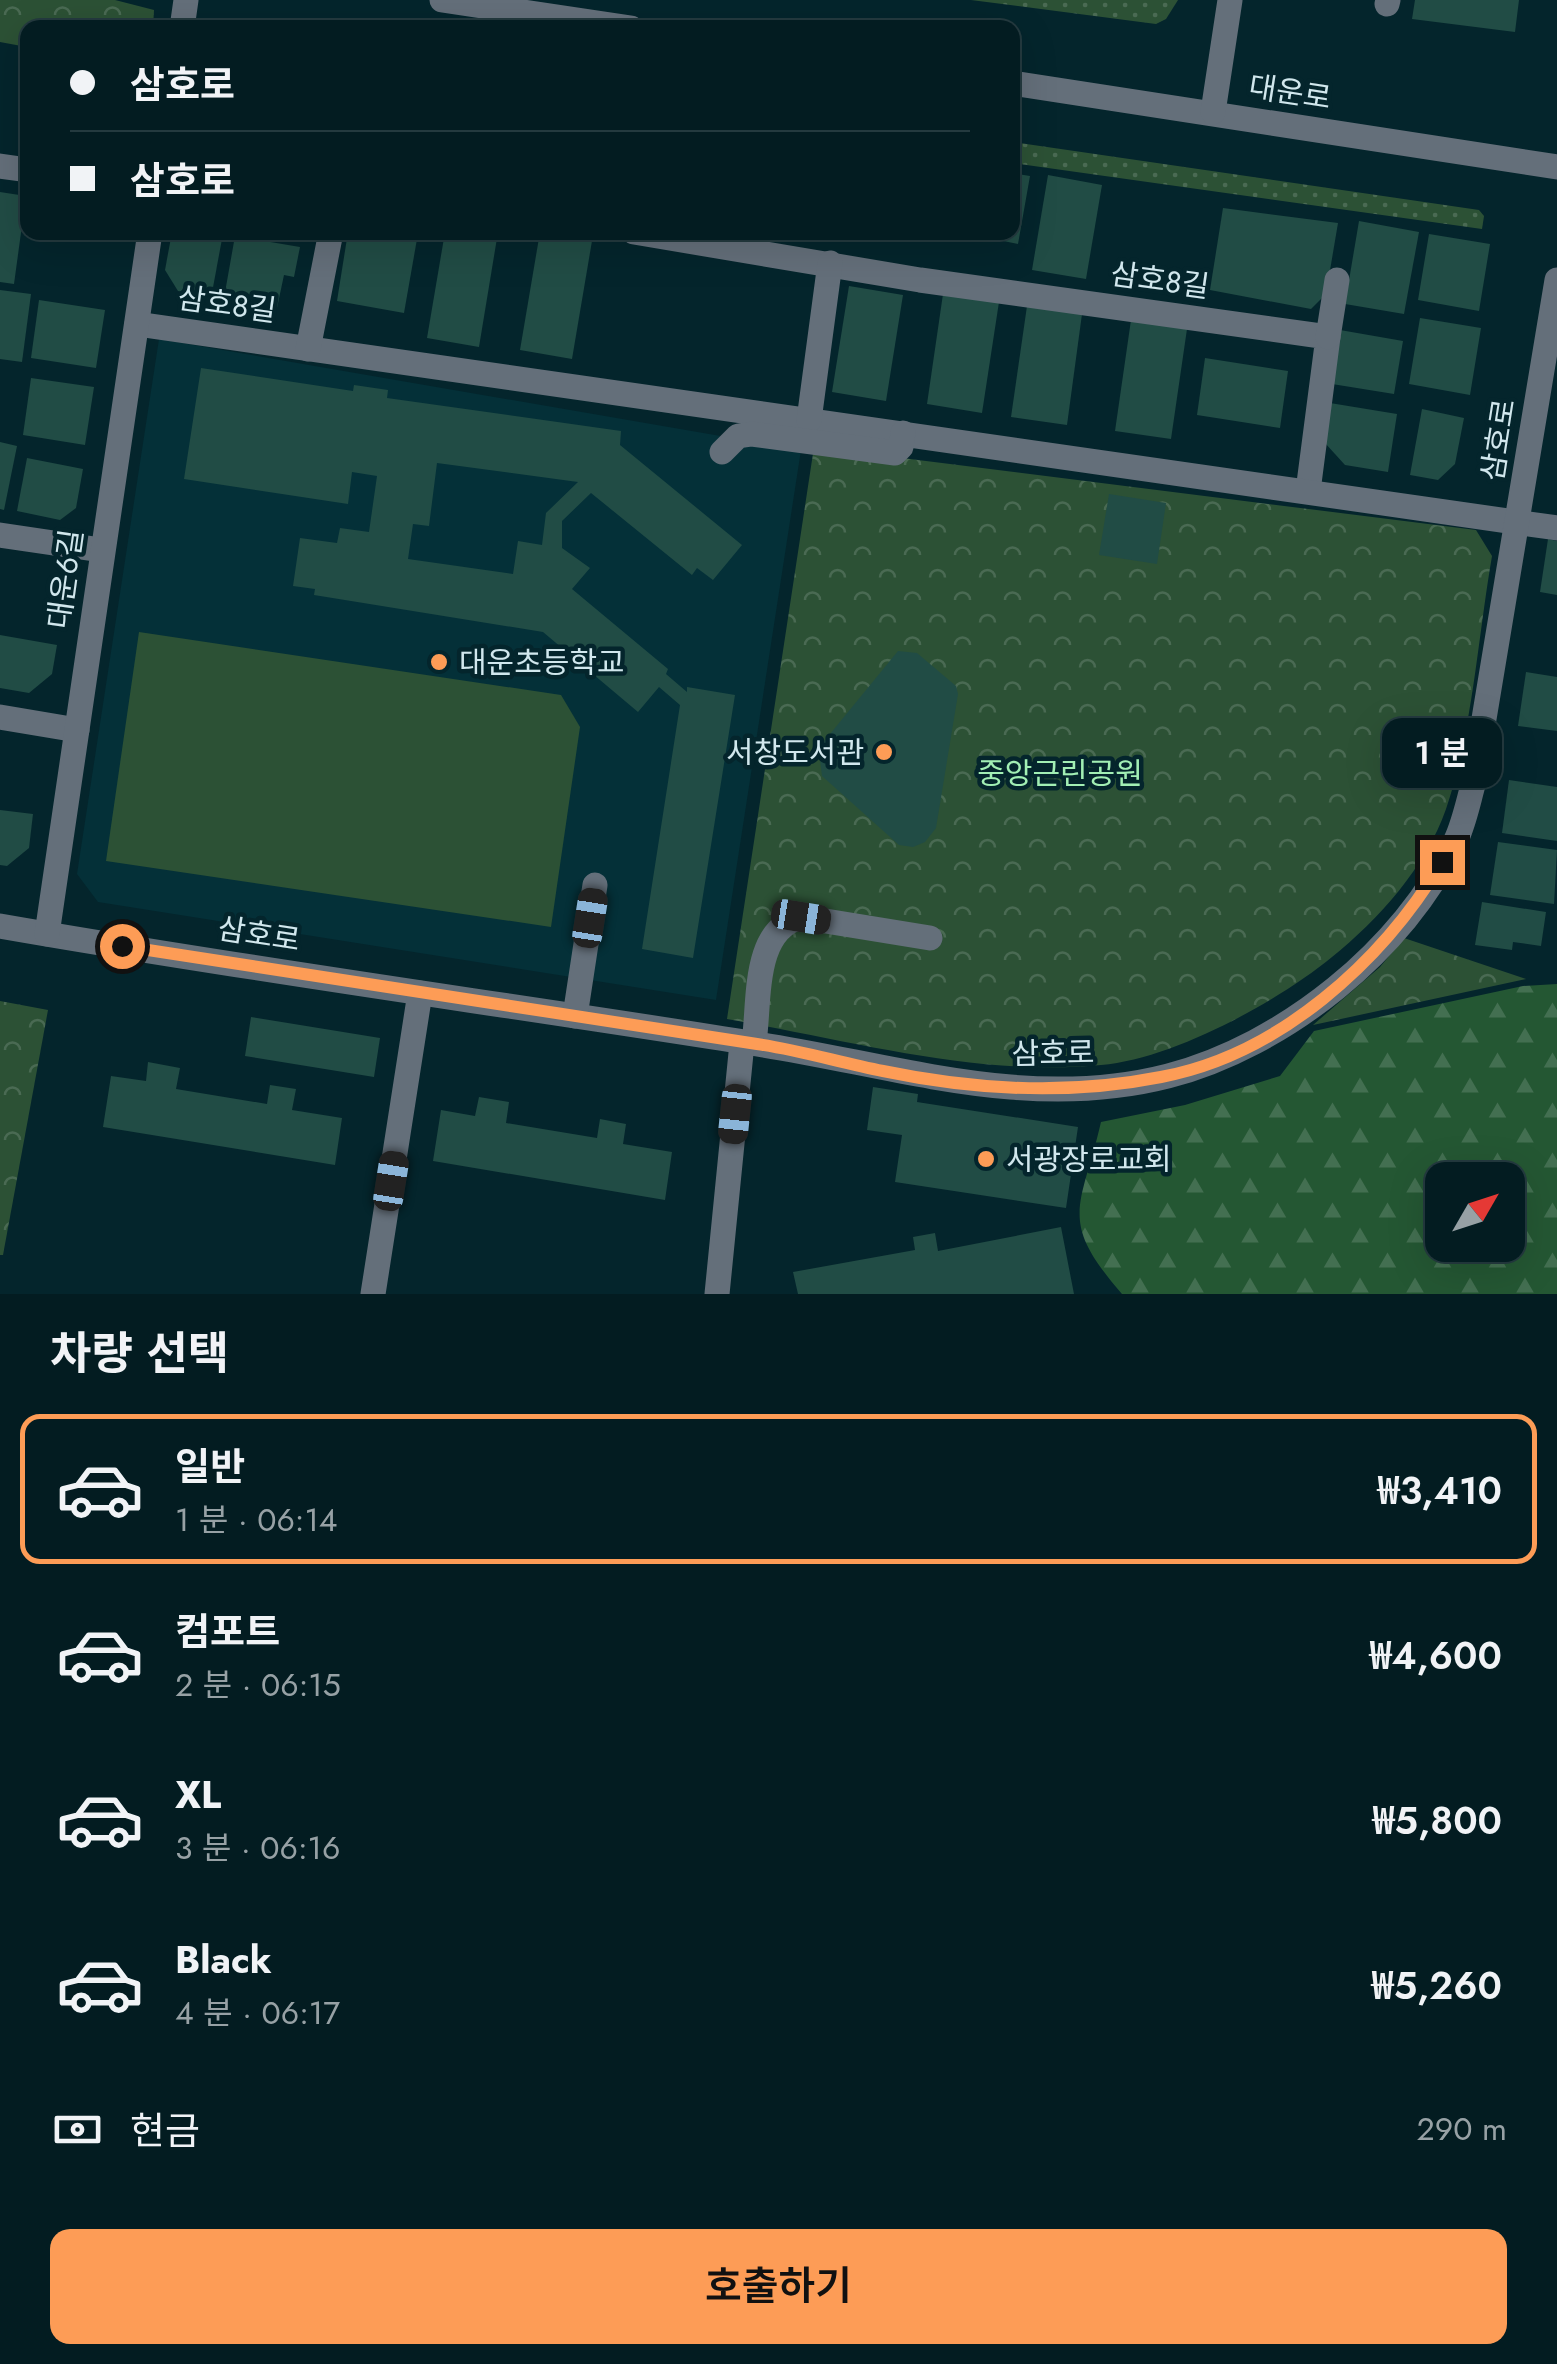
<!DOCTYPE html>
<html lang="ko">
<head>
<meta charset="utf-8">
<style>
	:root { --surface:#031c21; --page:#0d252a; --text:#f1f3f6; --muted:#97a1a5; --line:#243a3f; --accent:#fd9c56 }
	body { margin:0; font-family:Jost,"Noto Sans KR",sans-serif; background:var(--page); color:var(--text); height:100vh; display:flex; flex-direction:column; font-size:38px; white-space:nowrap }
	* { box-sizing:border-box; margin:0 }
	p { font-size:32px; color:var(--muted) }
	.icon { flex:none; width:55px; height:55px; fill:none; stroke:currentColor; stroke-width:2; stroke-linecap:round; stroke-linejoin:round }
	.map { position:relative; height:1294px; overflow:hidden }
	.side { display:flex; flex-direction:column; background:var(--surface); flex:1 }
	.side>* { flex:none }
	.guide { position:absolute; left:20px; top:20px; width:1000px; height:220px; border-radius:20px; box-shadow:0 10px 40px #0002,0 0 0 2px var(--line); display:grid; align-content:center; height:220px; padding:0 50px; background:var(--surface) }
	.needle { width:65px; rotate:51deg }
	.buttons { position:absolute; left:1425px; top:1162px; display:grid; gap:20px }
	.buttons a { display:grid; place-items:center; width:100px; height:100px; border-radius:20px; background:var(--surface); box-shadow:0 10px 40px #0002,0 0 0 2px var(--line); font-size:50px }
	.end { position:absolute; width:45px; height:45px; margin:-22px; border:12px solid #fd9c56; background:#111; box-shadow:0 0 0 5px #111 }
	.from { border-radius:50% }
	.bubble { position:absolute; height:70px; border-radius:20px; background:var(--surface); box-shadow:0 10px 40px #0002,0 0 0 2px var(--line); font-size:32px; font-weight:600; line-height:70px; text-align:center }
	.car { position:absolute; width:30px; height:60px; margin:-30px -15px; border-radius:12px; box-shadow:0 0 8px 2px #0007; background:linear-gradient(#222 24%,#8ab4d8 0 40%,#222 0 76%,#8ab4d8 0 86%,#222 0) }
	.guide b { display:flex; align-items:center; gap:35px; height:95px; font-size:38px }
	.guide b+b { border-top:2px solid var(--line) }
	.guide i { width:25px; height:25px; background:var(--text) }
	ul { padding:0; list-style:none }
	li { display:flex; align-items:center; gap:30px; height:150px; margin:0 20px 15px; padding:0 30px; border:5px solid transparent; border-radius:20px }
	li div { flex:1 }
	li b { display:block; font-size:38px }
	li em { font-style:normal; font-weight:600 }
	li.active { border-color:var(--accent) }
	li>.icon { width:90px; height:90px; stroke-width:1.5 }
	h2 { padding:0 50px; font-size:45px; line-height:120px }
	.pay { display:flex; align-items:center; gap:25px; height:110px; padding:0 50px; font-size:38px }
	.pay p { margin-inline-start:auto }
	.button { display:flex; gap:20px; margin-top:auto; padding:20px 50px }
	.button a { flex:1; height:115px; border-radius:20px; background:var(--accent); color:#111; font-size:40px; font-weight:600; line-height:115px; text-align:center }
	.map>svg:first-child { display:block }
</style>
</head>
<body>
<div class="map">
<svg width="1557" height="1294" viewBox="0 0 1557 1294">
	<defs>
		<pattern id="grass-dots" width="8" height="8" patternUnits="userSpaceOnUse" patternTransform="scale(2.5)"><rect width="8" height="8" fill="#2c5135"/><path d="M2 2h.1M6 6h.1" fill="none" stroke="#4a6a53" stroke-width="1.8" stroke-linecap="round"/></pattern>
		<pattern id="forest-firs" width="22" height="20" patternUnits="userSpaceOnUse" patternTransform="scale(2.5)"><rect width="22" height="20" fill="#245733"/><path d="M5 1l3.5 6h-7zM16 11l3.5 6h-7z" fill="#436f51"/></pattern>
		<pattern id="park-crowns" width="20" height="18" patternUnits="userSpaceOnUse" patternTransform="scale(2.5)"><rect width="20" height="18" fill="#2c5135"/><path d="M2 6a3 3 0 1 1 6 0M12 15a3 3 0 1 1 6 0" fill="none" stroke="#4a6a53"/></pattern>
	</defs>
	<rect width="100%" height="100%" fill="#04252c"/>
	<path fill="#043038" d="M159 339 801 450 716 1000 98 902 77 874Z"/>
	<g fill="url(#grass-dots)">
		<path d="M971 0H1178L1166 19 1156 24Z"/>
		<path d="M1013 142 1479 210 1484 216 1482 229 1013 163Z"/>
	</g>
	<path fill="url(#forest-firs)" fill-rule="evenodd" d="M1557 984V1294H1122C1057 1219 1081 1209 1101 1122L1185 1105 1280 1076 1314 1031 1523 986ZM1442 1180H1508V1245H1442Z"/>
	<g fill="url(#park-crowns)">
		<path d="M0 0H115L154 10 153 27 28 28 27 47 0 42Z"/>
		<path d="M814 447 1476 530 1492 556C1478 637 1472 733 1446 809 1426 867 1378 920 1332 957 1277 1002 1173 1059 1101 1065 977 1077 849 1040 727 1019Z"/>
		<path d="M1404 938 1526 979 1313 1025 1380 967Z"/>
		<path d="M0 1001 48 1010 3 1255H0Z"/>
	</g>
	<path fill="#2c5135" d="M139 632 561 695 580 727 551 927 106 861Z"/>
	<g fill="#214c45" fill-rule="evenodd">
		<path d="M1415 0H1519L1515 32 1412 19Z"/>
		<path d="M1012 173 1030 176 1018 244 969 234 1012 232Z"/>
		<path d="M1048 175 1102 185 1086 279 1032 270Z"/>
		<path d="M0 192 26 196 14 284 0 282Z"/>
		<path d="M1223 208 1338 223 1326 294 1311 309 1210 290Z"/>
		<path d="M1359 221 1419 232 1404 314 1345 304Z"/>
		<path d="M172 232 222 239 211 298 178 291 165 270Z"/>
		<path d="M348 232 417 239 404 313 337 301Z"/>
		<path d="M445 232H498L479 347 427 338Z"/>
		<path d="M540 232 593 235 572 359 520 350Z"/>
		<path d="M1429 234 1490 244 1479 311 1418 300Z"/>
		<path d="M235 236 300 247 294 277 284 275 277 308 224 298Z"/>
		<path d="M849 286 903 295 886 401 832 392Z"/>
		<path d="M0 290 31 294 22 362 0 359Z"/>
		<path d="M943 294 999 302 982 413 927 404Z"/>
		<path d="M39 300 105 310 96 368 31 358Z"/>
		<path d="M1027 306 1082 314 1067 425 1011 417Z"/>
		<path d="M1420 318 1481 328 1470 395 1409 384Z"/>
		<path d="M1131 320 1187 329 1171 439 1115 431Z"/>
		<path d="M1340 330 1403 341 1394 394 1332 384Z"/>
		<path d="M1205 358 1288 371 1280 428 1197 415Z"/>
		<path d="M201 368 353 391 354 385 388 390 387 398 621 431 620 445 742 545 713 580 697 568 692 575 591 493 562 521V548L590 568 572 589 668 669 666 674 687 692V687L735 695 693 958 642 949 680 705 659 687 638 712 543 632 314 595 315 589 293 586 300 538 337 543 340 528 369 532 377 476 352 472 348 504 184 479ZM437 463 578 482 546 513 542 545 518 541 513 574 408 559 413 524 429 526Z"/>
		<path d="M31 378 94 387 85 445 23 435Z"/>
		<path d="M1330 403 1397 414 1388 472 1345 465 1325 443Z"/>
		<path d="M1422 409 1464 418 1455 464 1438 480 1410 475Z"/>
		<path d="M0 442 17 446 4 510 0 509Z"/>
		<path d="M27 458 83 469 76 508 60 520 17 511Z"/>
		<path d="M1109 494 1166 503 1157 564 1099 555Z"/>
		<path d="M1548 539 1557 541V595L1540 592Z"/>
		<path d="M0 635 57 645 52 674 29 693 0 688Z"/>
		<path d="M898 651 917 653 956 686 958 694 936 828 925 842 913 847 899 845 822 776 820 760 821 745Z"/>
		<path d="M1526 672 1557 677V731L1518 726Z"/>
		<path d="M1509 780 1557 787V841L1502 833Z"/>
		<path d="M0 810 33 814 29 848 7 866 0 865Z"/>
		<path d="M1498 842 1557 850 1554 904 1490 895Z"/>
		<path d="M1482 902 1546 912 1541 946 1513 942 1512 950 1475 945Z"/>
		<path d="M251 1017 380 1038 374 1077 245 1056Z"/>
		<path d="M148 1062 180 1068 176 1089 267 1104 270 1085 296 1089 292 1110 342 1118 335 1165 103 1127 111 1076 146 1081Z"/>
		<path d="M873 1087 918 1094 917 1102 1078 1127 1066 1208 895 1182 902 1135 867 1130Z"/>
		<path d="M479 1097 509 1102 506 1123 597 1138 600 1119 626 1124 623 1144 672 1152 665 1200 433 1161 441 1110 475 1116Z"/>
		<path d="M1061 1227 1074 1294H798L793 1272 915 1250 913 1237 935 1233 938 1251Z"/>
	</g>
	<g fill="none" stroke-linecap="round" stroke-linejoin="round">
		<g stroke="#646f7a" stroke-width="25">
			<path d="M442 0 631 28"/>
			<path d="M1387 4 1388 0"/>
			<path d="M182 28 186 0"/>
			<path d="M1012 83 1557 167"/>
			<path d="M1213 112 1230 0"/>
			<path d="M0 166 28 170"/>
			<path d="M634 232 920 280 1328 337 1308 491"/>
			<path d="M137 324 1557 528"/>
			<path d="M1328 337 1337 280"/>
			<path d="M308 349 331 232"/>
			<path d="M809 420 830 263"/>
			<path d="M722 452 738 436 752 434 895 453 901 447 903 433"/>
			<path d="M0 535 101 550"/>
			<path d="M0 717 77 730"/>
			<path d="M0 926C251 970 505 1004 757 1044 894 1065 1028 1112 1168 1076 1284 1046 1404 950 1456 840 1464 823 1468 803 1473 785L1557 280"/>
			<path d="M47 934 150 232"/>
			<path d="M575 1016 595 885"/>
			<path d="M754 1043C760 1001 752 930 801 917L930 938"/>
			<path d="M373 1294 420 993"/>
			<path d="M717 1294 742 1043"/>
		</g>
	</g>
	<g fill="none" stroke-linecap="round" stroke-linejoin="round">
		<path stroke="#fd9c56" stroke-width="12" d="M122 946C334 979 546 1010 757 1044 800 1050 841 1063 883 1071 974 1090 1070 1095 1161 1077 1279 1055 1382 962 1442 862"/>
	</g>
	<g fill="#fd9c56" stroke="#04252c" stroke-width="4">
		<circle cx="439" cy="662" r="10"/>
		<circle cx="884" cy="752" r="10"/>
		<circle cx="986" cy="1159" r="10"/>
	</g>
	<g text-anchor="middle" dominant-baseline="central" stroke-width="9" stroke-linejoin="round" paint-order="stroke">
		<g font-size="30" fill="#d1e7ed" stroke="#04252c">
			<text transform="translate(1290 92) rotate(9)">대운로</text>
			<text transform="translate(1160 280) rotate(8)">삼호8길</text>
			<text transform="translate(227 304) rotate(8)">삼호8길</text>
			<text transform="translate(1498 440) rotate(-81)">삼호로</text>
			<text transform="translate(65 579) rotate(-82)">대운6길</text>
			<text transform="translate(259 934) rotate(9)">삼호로</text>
			<text transform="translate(1053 1053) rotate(-1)">삼호로</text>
		</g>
		<g font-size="30" fill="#d1e7ed" stroke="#04252c" text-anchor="start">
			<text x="459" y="662">대운초등학교</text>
			<text x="864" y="752" text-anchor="end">서창도서관</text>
			<text x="1006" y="1159">서광장로교회</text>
		</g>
		<g font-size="30" fill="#a2efb4" stroke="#04252c">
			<text x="1060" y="773">중앙근린공원</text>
		</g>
	</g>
</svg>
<div class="buttons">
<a><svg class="needle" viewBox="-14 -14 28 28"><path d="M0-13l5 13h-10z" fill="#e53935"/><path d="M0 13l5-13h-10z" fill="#97a1a5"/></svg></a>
</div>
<i class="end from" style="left:122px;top:946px"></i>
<i class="end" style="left:1442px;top:862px"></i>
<div class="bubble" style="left:1382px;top:718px;width:120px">1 분</div>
<i class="car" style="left:801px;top:917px;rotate:99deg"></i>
<i class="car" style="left:590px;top:918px;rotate:9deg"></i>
<i class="car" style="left:735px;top:1114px;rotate:186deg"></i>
<i class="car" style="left:391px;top:1181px;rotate:9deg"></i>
<div class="guide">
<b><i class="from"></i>삼호로</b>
<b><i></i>삼호로</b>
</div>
</div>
<section class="side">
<h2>차량 선택</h2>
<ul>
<li class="active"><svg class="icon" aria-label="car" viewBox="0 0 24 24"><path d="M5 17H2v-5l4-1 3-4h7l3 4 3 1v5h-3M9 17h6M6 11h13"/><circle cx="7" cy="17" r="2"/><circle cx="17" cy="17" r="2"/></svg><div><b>일반</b><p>1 분 · 06:14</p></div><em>₩3,410</em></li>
<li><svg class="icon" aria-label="car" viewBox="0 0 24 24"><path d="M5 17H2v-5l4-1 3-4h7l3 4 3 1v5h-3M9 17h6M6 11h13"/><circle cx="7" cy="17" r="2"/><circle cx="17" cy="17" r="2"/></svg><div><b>컴포트</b><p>2 분 · 06:15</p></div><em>₩4,600</em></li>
<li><svg class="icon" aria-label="car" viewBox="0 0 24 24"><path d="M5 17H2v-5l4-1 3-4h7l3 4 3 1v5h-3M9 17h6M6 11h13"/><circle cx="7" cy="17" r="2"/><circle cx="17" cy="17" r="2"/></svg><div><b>XL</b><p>3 분 · 06:16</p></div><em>₩5,800</em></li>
<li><svg class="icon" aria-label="car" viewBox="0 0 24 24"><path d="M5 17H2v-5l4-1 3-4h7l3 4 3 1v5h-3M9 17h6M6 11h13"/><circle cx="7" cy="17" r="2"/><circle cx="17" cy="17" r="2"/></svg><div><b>Black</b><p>4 분 · 06:17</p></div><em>₩5,260</em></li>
</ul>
<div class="pay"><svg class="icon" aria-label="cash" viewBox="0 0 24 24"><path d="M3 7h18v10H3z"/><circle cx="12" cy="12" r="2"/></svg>현금<p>290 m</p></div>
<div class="button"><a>호출하기</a></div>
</section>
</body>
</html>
